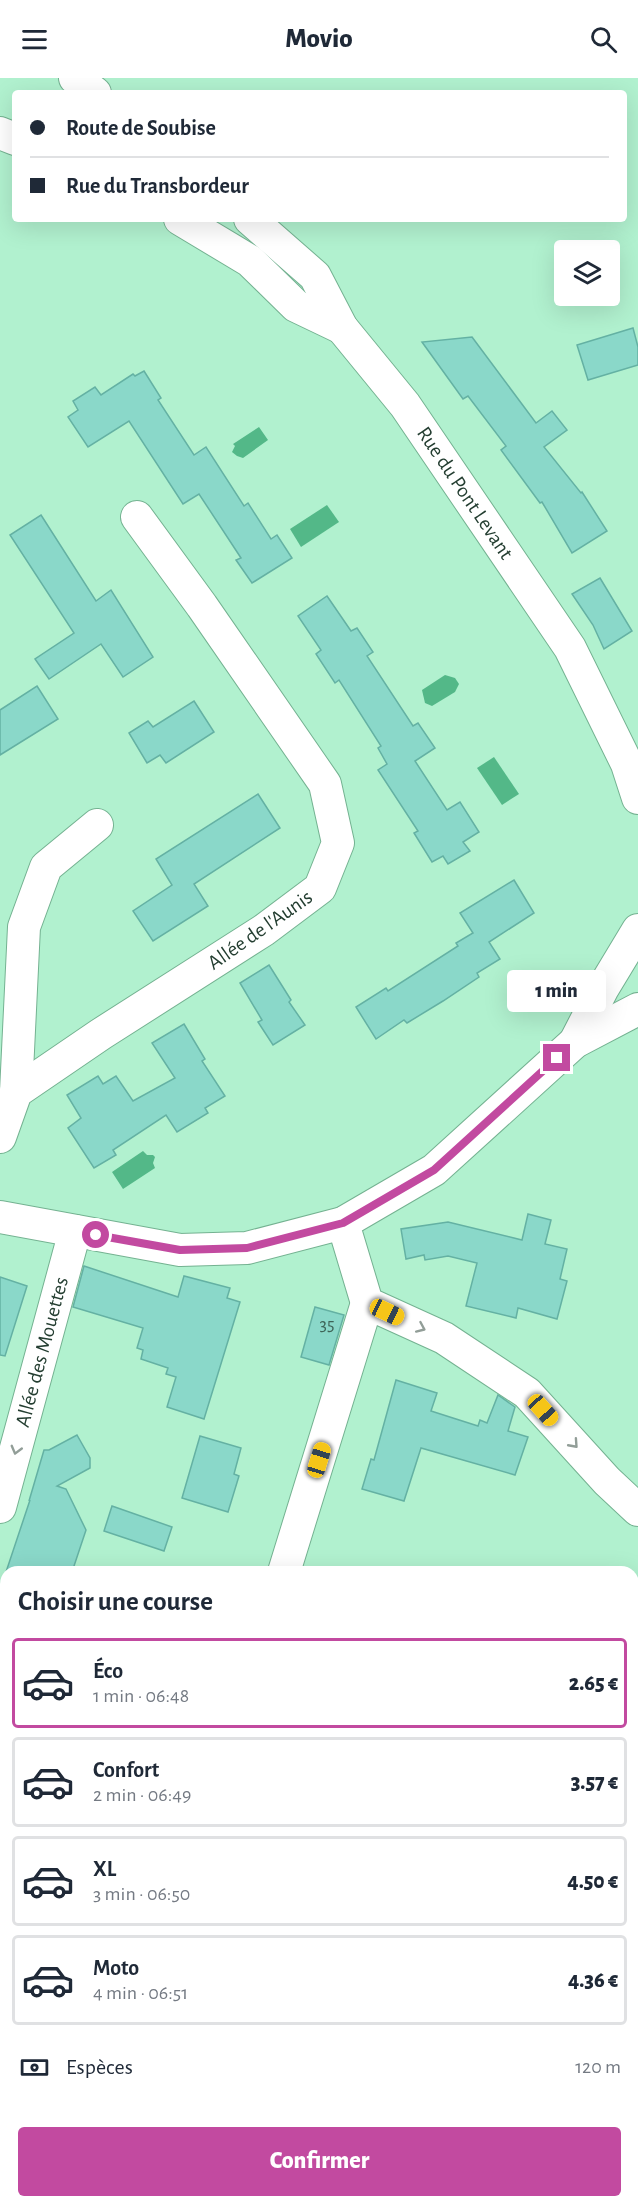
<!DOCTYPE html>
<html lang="fr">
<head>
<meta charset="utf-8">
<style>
	:root { --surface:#fff; --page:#f2f2f3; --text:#1f2937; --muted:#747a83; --line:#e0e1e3; --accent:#c24aa0 }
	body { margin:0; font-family:"Alegreya Sans",sans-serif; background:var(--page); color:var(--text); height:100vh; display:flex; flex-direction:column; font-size:22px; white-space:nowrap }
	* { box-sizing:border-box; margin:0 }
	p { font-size:20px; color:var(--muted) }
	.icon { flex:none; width:33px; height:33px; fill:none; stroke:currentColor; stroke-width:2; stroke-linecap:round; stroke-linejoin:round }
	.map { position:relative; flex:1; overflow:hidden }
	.drawer { position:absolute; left:0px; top:1488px; width:639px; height:642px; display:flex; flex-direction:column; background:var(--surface); border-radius:18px 18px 0 0; box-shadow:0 6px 24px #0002 }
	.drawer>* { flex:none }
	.guide { position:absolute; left:12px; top:12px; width:615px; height:132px; border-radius:6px; box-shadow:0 6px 24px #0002; display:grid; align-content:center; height:132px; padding:0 18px; background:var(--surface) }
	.tools { position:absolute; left:554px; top:162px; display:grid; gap:12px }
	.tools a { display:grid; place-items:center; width:66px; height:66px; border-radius:6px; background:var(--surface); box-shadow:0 6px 24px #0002; font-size:30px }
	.end { position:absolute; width:27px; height:27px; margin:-14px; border:8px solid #c24aa0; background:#fff; box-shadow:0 0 0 3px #fff }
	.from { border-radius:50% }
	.bubble { position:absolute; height:42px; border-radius:6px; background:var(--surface); box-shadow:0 6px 24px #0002; font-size:20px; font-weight:800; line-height:42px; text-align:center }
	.car { position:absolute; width:18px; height:36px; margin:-18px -9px; border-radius:8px; box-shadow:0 0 4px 2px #0007; background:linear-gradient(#f5c518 24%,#345 0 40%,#f5c518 0 76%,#345 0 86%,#f5c518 0) }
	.guide b { display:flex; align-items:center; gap:21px; height:57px; font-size:22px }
	.guide b+b { border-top:2px solid var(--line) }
	.guide i { width:15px; height:15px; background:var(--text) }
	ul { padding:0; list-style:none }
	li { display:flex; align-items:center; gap:18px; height:90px; margin:0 12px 9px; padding:0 6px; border:3px solid var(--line); border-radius:6px }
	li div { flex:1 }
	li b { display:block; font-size:22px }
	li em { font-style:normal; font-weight:800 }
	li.current { border-color:var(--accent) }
	li>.icon { width:54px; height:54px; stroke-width:1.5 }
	h2 { padding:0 18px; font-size:27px; line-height:72px }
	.pay { display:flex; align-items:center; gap:15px; height:66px; padding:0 18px; font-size:22px }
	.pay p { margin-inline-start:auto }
	.button { display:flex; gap:12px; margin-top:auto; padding:12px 18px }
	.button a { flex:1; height:69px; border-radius:6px; background:var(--accent); color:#fff; font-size:24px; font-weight:800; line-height:69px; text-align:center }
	header { display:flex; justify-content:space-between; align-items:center; height:78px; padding:0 18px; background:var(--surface); font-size:27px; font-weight:800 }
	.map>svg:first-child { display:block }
</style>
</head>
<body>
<header><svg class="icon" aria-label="menu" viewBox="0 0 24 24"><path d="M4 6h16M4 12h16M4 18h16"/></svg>Movio<svg class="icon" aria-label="search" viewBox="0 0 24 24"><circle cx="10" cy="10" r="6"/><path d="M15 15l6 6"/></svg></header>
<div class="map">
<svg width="638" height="2130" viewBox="0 0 638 2130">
	<rect width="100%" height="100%" fill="#b1f1cf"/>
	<g fill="#53b888">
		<path d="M259 349 268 362 243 380 237 378 232 374 235 368 233 366Z"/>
		<path d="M327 427 339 444 301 469 290 451Z"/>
		<path d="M445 597 455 600 459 606 455 614 432 628 425 625 422 612Z"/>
		<path d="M494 679 519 716 502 727 477 690Z"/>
		<path d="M143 1073 147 1077H153L155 1079 153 1085 155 1090 123 1111 112 1094Z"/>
	</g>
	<g fill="#8ad8c9" stroke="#64b1a3" stroke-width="1.5">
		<path d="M633 250 638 269V287L588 302 577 267Z"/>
		<path d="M472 259 536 345 552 333 567 352 544 369 581 415 582 414 607 453 572 475 542 424 540 425 501 372 506 368 468 318 463 321 422 264Z"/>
		<path d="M144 293 161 320 158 322 194 377 206 369 244 428 248 425 271 461 277 457 292 480 252 505 236 482 241 480 199 416 183 426 129 343 88 369 68 339 78 332 73 323 95 309 101 317 133 296 135 298Z"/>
		<path d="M41 437 96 523 111 512 153 579 123 599 101 566 49 601 35 581 74 555 10 457Z"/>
		<path d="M600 500 632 553 604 571 593 547 572 516Z"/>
		<path d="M327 518 351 553 357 550 373 574 367 578 413 648 418 645 435 670 415 683 447 732 460 724 479 754 463 764 470 773 448 786 443 778 432 784 414 755 418 753 378 692 387 686 378 670 381 668 339 602 335 605 316 576 321 572 298 538Z"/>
		<path d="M37 608 58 641 0 677V632Z"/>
		<path d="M194 623 214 654 166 685 160 677 147 685 129 655 148 643 153 649Z"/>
		<path d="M258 716 280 750 194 806 208 828 153 863 133 833 172 807 156 781Z"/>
		<path d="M514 802 534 835 489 864 500 881 477 895 479 899 443 923 407 945 404 942 376 961 356 929 386 910 388 913 458 868 456 865 473 855 460 835Z"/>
		<path d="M269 887 291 922 289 924 305 947 273 967 258 944 262 942 240 905Z"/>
		<path d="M184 946 205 981 202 983 225 1018 205 1030 208 1035 177 1054 166 1037 113 1072 116 1077 94 1090 68 1050 81 1040 67 1017 98 998 103 1006 116 998 133 1023 175 1000 152 965Z"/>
		<path d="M528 1136 551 1142 545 1166 567 1171 560 1201 567 1203 557 1241 518 1230 516 1240 466 1228 477 1185 448 1178 425 1182 424 1177 406 1181 401 1151 448 1144 522 1162Z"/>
		<path d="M84 1188 178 1219 184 1198 230 1210 227 1220 240 1224 204 1341 167 1329 176 1299 166 1296 168 1290 141 1281 143 1272 137 1270 143 1250 73 1229Z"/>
		<path d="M0 1199 27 1208 5 1278 0 1277Z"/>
		<path d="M315 1229 344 1237 329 1287 301 1279Z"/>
		<path d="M396 1302 437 1315 431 1333 478 1348 480 1342 487 1345 498 1317 515 1329 508 1353 528 1359 515 1397 421 1370 404 1423 362 1411 371 1381 374 1382Z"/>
		<path d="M77 1357 90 1380V1390L57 1408 66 1411 86 1452 72 1494H6L30 1422 29 1423 44 1372H49Z"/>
		<path d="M200 1358 241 1370 234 1396 239 1398 228 1434 182 1420Z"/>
		<path d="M112 1428 172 1449 164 1473 104 1453Z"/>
	</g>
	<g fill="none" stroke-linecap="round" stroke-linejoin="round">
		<g stroke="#74b291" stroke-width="34">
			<g id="minor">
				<path d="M75 0 95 15"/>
				<path d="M0 55 15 61"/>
				<path d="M180 141 250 183 296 228 342 250"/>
				<path d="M250 141 315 198 342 250 405 327 570 570 627 686 638 720"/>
				<path d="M575 964 603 910 638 852"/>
				<path d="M16 1014 24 849 46 789 97 747"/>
				<path d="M0 1059 16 1014 101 956 264 852 320 810 338 765 325 706 202 528 137 439"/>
				<path d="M0 1139 180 1172 247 1170 343 1145 434 1092 575 964 638 931"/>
				<path d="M343 1145 367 1225 444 1260 527 1315 607 1403 638 1432"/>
				<path d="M0 1429 75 1153"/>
				<path d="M284 1494 367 1225"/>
				<path d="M633 2000H638"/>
				<path d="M133 2130 134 2124"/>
			</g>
		</g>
		<use href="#minor" stroke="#fff" stroke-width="32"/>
	</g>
	<defs><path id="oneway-chevron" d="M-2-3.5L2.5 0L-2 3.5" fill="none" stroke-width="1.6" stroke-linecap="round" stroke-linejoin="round" transform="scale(1.5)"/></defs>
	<g stroke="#929e98">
		<use href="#oneway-chevron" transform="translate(421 1250) rotate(24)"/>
		<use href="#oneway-chevron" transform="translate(574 1366) rotate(48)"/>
		<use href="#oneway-chevron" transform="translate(16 1372) rotate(105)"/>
	</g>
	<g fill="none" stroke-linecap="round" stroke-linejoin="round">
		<path stroke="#c24aa0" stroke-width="8" d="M96 1157 180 1172 247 1170 343 1145 434 1092 557 980"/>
	</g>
	<g text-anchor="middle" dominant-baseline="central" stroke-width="6" stroke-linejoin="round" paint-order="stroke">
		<g font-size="18" fill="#3e6457">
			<text x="327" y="1247">35</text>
		</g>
		<g font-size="21" fill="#243e31" stroke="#fff">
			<text transform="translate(465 415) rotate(56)">Rue du Pont Levant</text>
			<text transform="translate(260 852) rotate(-35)">Allée de l'Aunis</text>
			<text transform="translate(42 1274) rotate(-75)">Allée des Mouettes</text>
		</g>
	</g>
</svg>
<div class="tools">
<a><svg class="icon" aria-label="layers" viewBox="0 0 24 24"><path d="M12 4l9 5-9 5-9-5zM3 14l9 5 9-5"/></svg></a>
</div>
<i class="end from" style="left:96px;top:1157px"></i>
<i class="end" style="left:557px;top:980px"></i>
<div class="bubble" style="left:507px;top:892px;width:99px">1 min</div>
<i class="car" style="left:387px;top:1234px;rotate:115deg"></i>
<i class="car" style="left:543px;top:1332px;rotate:138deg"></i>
<i class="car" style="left:319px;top:1382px;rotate:17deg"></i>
<div class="guide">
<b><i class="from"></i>Route de Soubise</b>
<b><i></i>Rue du Transbordeur</b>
</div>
<section class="drawer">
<h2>Choisir une course</h2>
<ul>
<li class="current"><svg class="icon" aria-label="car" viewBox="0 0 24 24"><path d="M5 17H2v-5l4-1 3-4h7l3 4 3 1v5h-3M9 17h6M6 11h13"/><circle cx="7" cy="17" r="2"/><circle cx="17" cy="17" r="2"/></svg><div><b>Éco</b><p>1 min · 06:48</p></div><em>2.65 €</em></li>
<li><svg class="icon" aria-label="car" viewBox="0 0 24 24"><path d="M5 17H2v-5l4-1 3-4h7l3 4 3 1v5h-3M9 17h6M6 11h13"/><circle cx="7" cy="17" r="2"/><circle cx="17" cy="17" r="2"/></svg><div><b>Confort</b><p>2 min · 06:49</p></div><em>3.57 €</em></li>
<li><svg class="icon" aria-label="car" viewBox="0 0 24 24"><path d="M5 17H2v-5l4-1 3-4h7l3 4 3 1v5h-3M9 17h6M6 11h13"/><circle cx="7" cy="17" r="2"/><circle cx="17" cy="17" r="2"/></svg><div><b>XL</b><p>3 min · 06:50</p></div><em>4.50 €</em></li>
<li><svg class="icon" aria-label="car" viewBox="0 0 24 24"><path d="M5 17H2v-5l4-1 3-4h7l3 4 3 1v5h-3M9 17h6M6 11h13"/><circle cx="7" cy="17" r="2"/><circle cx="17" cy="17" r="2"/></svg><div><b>Moto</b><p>4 min · 06:51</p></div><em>4.36 €</em></li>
</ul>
<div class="pay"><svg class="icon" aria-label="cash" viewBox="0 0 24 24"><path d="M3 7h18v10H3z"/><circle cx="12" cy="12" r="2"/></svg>Espèces<p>120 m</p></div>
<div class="button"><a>Confirmer</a></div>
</section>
</div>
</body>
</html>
